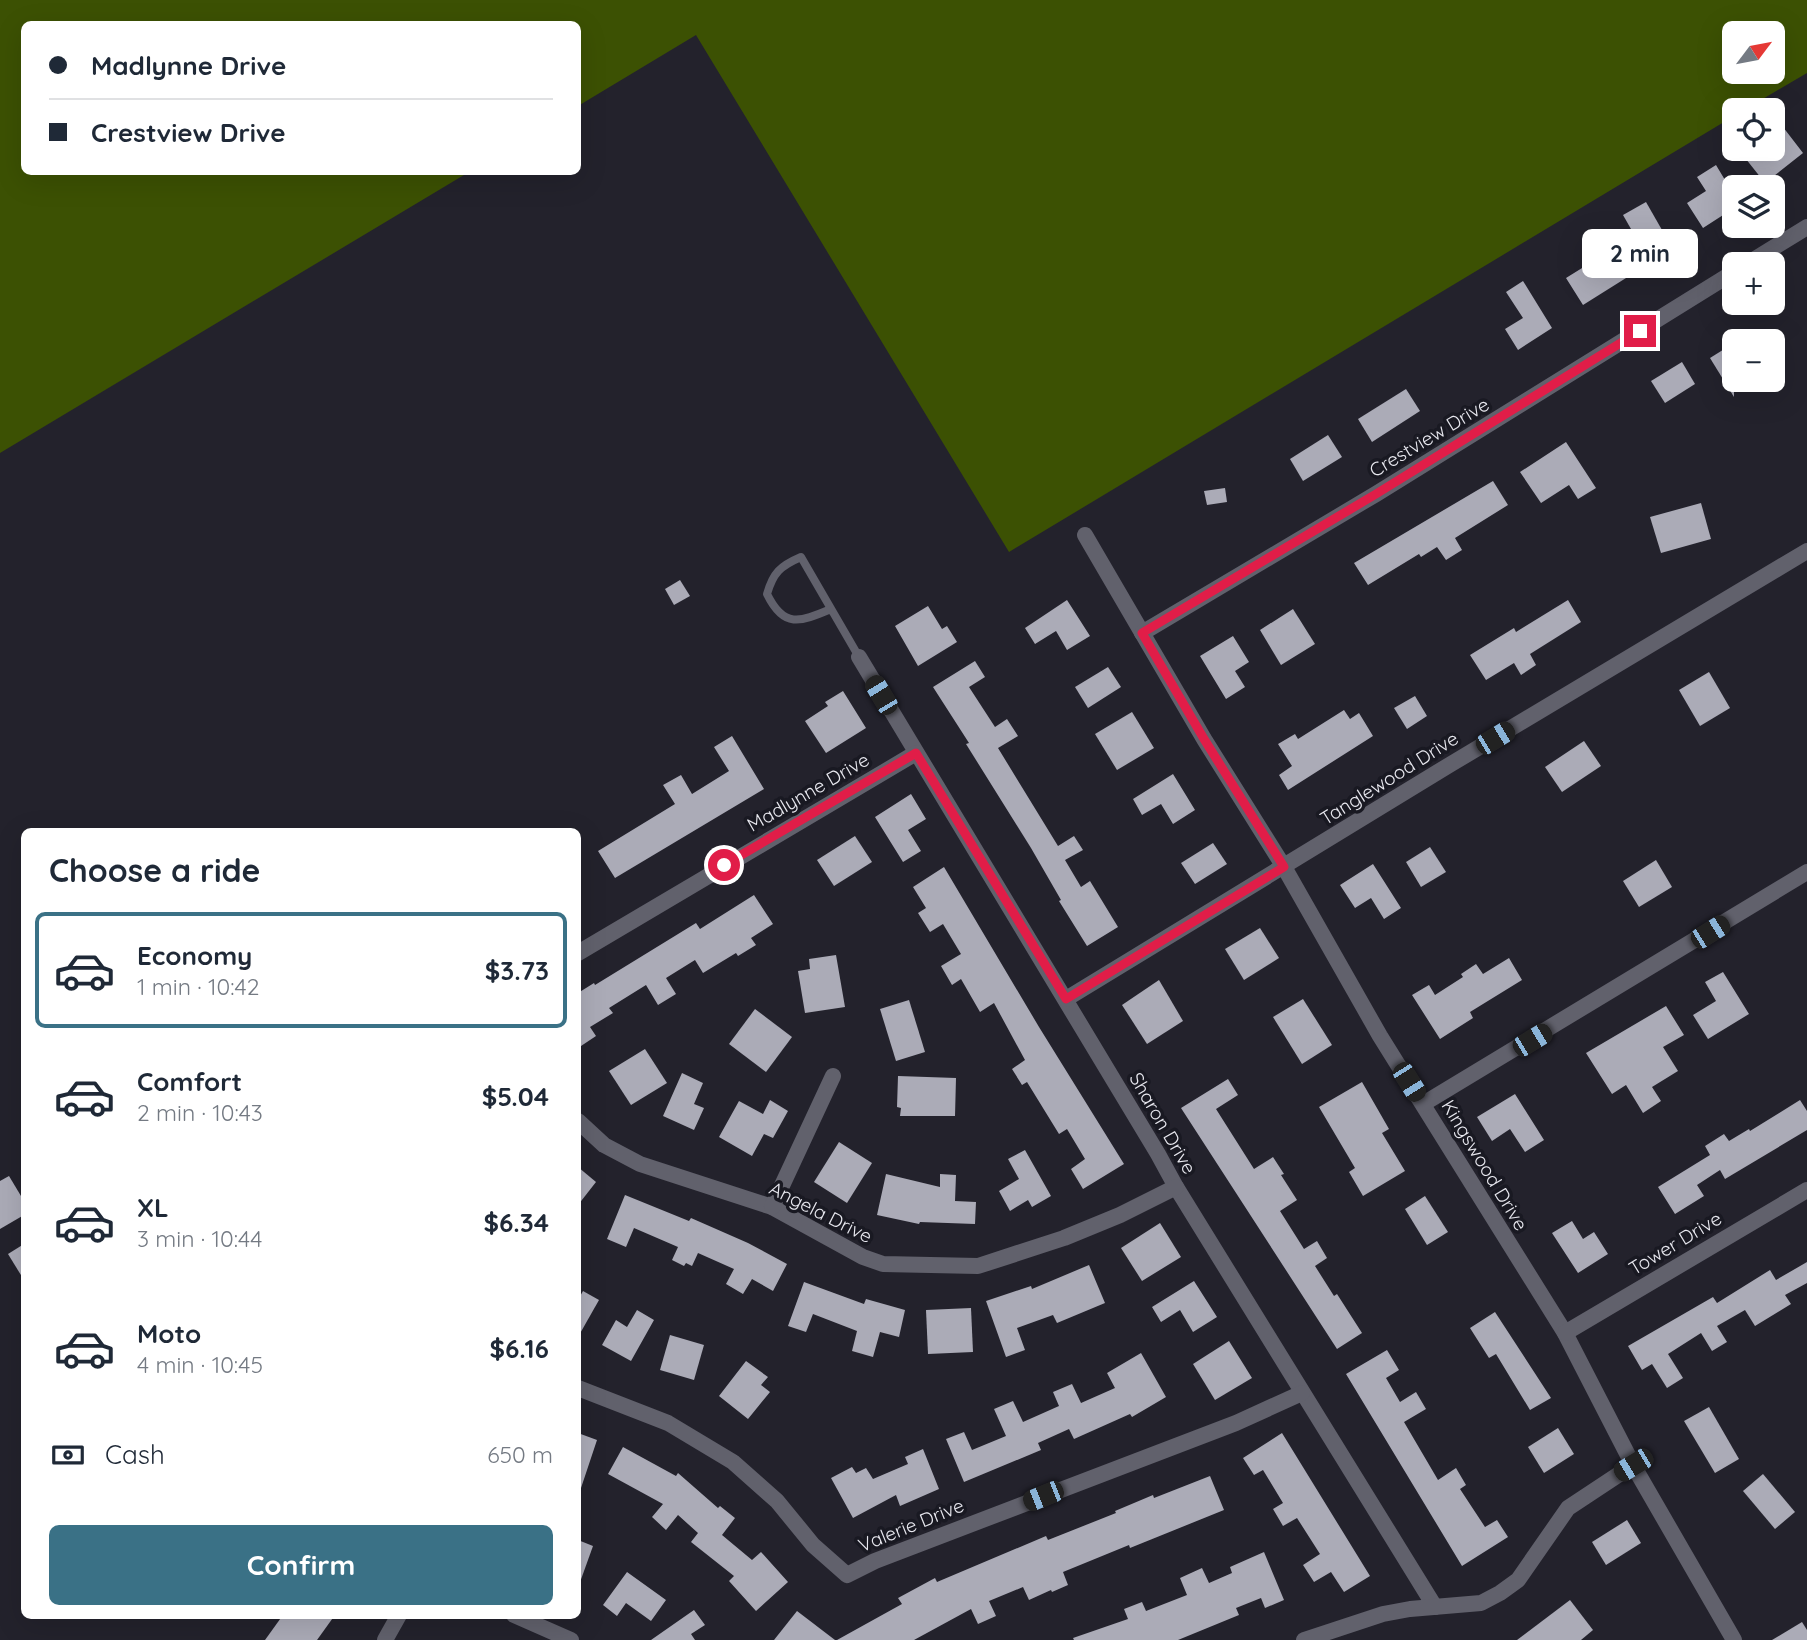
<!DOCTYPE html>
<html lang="en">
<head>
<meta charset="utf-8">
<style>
	:root { --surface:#fff; --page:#f2f2f3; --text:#1f2937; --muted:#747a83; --line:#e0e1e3; --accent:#3a7186 }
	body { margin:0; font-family:Quicksand,sans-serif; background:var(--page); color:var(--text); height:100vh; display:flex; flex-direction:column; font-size:26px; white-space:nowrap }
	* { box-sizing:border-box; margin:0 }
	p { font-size:23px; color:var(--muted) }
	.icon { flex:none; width:38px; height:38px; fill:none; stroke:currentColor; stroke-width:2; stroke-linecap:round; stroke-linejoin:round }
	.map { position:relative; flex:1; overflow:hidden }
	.details { position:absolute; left:21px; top:828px; width:560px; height:791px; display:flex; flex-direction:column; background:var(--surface); border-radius:10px; box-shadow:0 7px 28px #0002 }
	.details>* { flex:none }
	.hud { position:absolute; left:21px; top:21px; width:560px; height:154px; border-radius:10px; box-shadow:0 7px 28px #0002; display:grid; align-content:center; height:154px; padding:0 28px; background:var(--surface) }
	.needle { width:46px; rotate:58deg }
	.fabs { position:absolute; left:1722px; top:21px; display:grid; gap:14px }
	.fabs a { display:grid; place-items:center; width:63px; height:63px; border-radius:10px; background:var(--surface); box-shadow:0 7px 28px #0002; font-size:35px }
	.end { position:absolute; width:32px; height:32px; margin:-16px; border:9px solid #e11d48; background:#fff; box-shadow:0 0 0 4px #fff }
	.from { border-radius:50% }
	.bubble { position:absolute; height:49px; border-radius:10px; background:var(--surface); box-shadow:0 7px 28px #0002; font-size:23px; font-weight:700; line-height:49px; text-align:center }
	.car { position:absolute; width:21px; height:42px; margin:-21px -10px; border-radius:9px; box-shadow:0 0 5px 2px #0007; background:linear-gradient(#222 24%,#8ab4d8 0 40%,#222 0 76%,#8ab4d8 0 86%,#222 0) }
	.hud b { display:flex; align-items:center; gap:24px; height:66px; font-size:26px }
	.hud b+b { border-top:2px solid var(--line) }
	.hud i { width:18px; height:18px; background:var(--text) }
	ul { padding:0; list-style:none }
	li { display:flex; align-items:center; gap:21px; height:116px; margin:0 14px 10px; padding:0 14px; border:4px solid transparent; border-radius:10px }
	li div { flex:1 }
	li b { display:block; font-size:26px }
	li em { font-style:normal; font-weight:700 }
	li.current { border-color:var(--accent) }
	li>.icon { width:63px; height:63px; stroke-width:1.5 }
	h2 { padding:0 28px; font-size:32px; line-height:84px }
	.pay { display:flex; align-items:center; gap:18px; height:77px; padding:0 28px; font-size:26px }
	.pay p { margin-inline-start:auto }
	.button { display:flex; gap:14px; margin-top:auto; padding:14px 28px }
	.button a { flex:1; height:80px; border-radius:10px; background:var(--accent); color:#fff; font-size:28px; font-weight:700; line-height:80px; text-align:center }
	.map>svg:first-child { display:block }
</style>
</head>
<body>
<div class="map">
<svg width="1807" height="1640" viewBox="0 0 1807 1640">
	<rect width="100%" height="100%" fill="#23222c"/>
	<path fill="#3c5103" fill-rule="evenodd" d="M0 0H1807V73L1744 110H1734V116L1009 552 696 35 578 106V24H24V172H469L0 453ZM1734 33H1773V72H1734Z"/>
	<g fill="#ababb7">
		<path d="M1773 114 1803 153 1765 183 1738 149H1773Z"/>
		<path d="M1716 165 1734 195V208L1703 228 1687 203 1706 191 1697 177Z"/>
		<path d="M1646 202 1662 230 1639 243 1623 215Z"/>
		<path d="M1621 252 1634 273 1583 305 1566 278 1603 255 1607 261Z"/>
		<path d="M1523 281 1552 328 1518 350 1505 329 1523 318 1506 292Z"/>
		<path d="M1734 343V397L1710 358Z"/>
		<path d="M1682 362 1695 384 1665 403 1651 381Z"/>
		<path d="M1406 389 1420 411 1372 442 1358 419Z"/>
		<path d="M1328 435 1342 457 1303 481 1290 459Z"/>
		<path d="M1566 442 1596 488 1578 499 1569 485 1541 503 1520 472Z"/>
		<path d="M1493 481 1508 505 1455 538 1462 550 1446 560 1437 547 1421 557 1419 554 1368 585 1354 563Z"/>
		<path d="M1225 488 1227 502 1207 505 1204 491Z"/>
		<path d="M1701 503 1711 539 1661 553 1650 517Z"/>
		<path d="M680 580 690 596 674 605 665 589Z"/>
		<path d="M1067 600 1090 636 1067 650 1056 631 1035 644 1025 628Z"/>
		<path d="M1568 600 1581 622 1530 654 1536 665 1521 675 1514 663 1486 680 1470 655 1514 628 1516 632Z"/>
		<path d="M928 606 942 629 947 626 957 642 918 666 895 626Z"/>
		<path d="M1293 609 1315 644 1281 665 1260 630Z"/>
		<path d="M1233 636 1249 662 1235 671 1245 687 1226 699 1200 656Z"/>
		<path d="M975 661 985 677 969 687 995 727 1007 719 1018 736 998 748 1058 846 1074 836 1083 850 1065 860 1081 887 1090 881 1118 927 1087 946 1059 901 1061 900 1031 848 966 744 969 743 933 687Z"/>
		<path d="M1108 667 1121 687 1088 708 1075 687Z"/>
		<path d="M1709 672 1730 708 1700 726 1679 690Z"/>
		<path d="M843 691 866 728 826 753 805 721 828 706 825 702Z"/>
		<path d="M1415 696 1427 716 1407 729 1394 708Z"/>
		<path d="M1344 710 1350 719 1359 713 1373 736 1288 790 1279 775 1292 766 1278 744 1295 734 1298 739Z"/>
		<path d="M1132 712 1154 748 1117 770 1095 734Z"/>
		<path d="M732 736 764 789 615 878 598 851 675 804 663 785 681 775 692 794 729 771 714 747Z"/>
		<path d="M1584 741 1601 766 1562 792 1545 767Z"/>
		<path d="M1173 774 1195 810 1173 824 1161 804 1142 815 1133 799Z"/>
		<path d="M911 794 926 819 908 830 921 851 903 862 875 817Z"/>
		<path d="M855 836 872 862 834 886 817 860Z"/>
		<path d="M1213 843 1227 864 1195 884 1181 863Z"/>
		<path d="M1430 847 1446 872 1421 887 1406 862Z"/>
		<path d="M1656 860 1672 887 1639 907 1623 881Z"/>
		<path d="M1373 864 1401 908 1384 919 1371 898 1355 908 1340 885Z"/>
		<path d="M944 867 1039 1027 1124 1164 1083 1189 1071 1169 1085 1159 1067 1129 1059 1134 1027 1082 1022 1085 1012 1069 1025 1060 994 1003 980 1012 961 979 952 985 941 966 961 954 943 924 930 932 918 913 926 908 913 887Z"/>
		<path d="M754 895 773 924 751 938 756 945 738 956 736 953 703 973 695 960 666 978 676 994 658 1005 646 985 609 1008 613 1013 590 1027 596 1036 578 1048V993L594 983 595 985 696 923 700 929Z"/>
		<path d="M1260 928 1279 958 1244 980 1225 949Z"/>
		<path d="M836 955 845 1007 805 1013 798 971 810 969 809 959Z"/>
		<path d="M1509 958 1522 980 1470 1012 1473 1018 1440 1039 1412 995 1429 985 1435 995 1463 977 1461 974 1476 964 1483 974Z"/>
		<path d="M1723 972 1749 1014 1708 1039 1693 1015 1716 1001 1705 982Z"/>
		<path d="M1159 980 1183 1021 1147 1044 1122 1005Z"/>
		<path d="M1303 999 1332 1045 1302 1064 1273 1017Z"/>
		<path d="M909 1000 925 1052 896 1061 880 1009Z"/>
		<path d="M1666 1006 1684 1035 1663 1047 1678 1071 1652 1087 1661 1101 1643 1113 1626 1085 1612 1094 1586 1053Z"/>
		<path d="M755 1009 792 1037 766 1072 729 1044Z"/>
		<path d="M645 1049 667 1083 631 1105 609 1071Z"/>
		<path d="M682 1073 703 1083 694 1104 704 1108 694 1130 663 1116Z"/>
		<path d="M898 1076 956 1078 955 1116H900L901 1108 897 1107Z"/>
		<path d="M1228 1079 1238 1095 1216 1109 1254 1169 1273 1157 1284 1174 1281 1175 1297 1200 1280 1211 1304 1249 1317 1241 1327 1258 1315 1266 1334 1296 1337 1294 1362 1333 1337 1349 1181 1108Z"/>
		<path d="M1362 1082 1389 1129 1382 1133 1405 1171 1363 1196 1349 1172 1355 1168 1319 1107Z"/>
		<path d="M1515 1094 1544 1140 1525 1152 1510 1129 1492 1141 1477 1117Z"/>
		<path d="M770 1100 788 1111 773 1138 764 1134 752 1156 719 1137 739 1101 763 1114Z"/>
		<path d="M1800 1100 1807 1111V1130L1725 1179 1720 1170 1697 1185 1704 1196 1675 1214 1658 1187 1710 1155 1705 1146 1724 1134 1729 1141 1749 1129 1750 1131Z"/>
		<path d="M839 1142 872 1163 847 1203 814 1182Z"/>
		<path d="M1025 1150 1051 1196 1032 1207 1028 1200 1010 1211 999 1191 1019 1179 1008 1159Z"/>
		<path d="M578 1167 596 1182 578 1205Z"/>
		<path d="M886 1174 940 1187V1174L956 1175 955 1201 976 1202 975 1224 920 1222 919 1224 877 1215Z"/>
		<path d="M9 1176 24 1201V1215L0 1229V1181Z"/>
		<path d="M625 1195 689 1221 691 1218 748 1243 787 1264 773 1291 752 1279 743 1294 726 1284 734 1269 698 1253 692 1266 686 1263 684 1266 672 1260 678 1247 634 1228 626 1247 607 1239Z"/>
		<path d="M1425 1196 1448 1232 1427 1245 1405 1209Z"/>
		<path d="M1572 1221 1583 1239 1594 1232 1608 1254 1578 1273 1552 1233Z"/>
		<path d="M1160 1223 1181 1257 1142 1281 1121 1248Z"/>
		<path d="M24 1244V1280L8 1254Z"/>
		<path d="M1807 1262V1283L1785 1295 1791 1304 1755 1326 1745 1310 1717 1326 1727 1342 1712 1351 1701 1333 1668 1354 1683 1378 1667 1388 1652 1364 1642 1370 1628 1346 1713 1297 1717 1303 1770 1270 1776 1280Z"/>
		<path d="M1089 1265 1105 1303 1057 1323 1053 1315 1017 1328 1025 1350 1006 1357 986 1301 1031 1286 1032 1289Z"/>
		<path d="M1194 1281 1217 1317 1193 1332 1180 1310 1161 1322 1152 1307Z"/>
		<path d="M804 1282 864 1304 866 1299 905 1310 899 1337 880 1332 873 1357 852 1351 857 1331 813 1314 806 1332 788 1326Z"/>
		<path d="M583 1291 599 1300 578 1337V1300Z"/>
		<path d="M971 1308 973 1352 928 1354 926 1310Z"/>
		<path d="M637 1310 654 1320 631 1361 602 1345 616 1320 627 1327Z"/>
		<path d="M1495 1312 1551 1398 1530 1410 1496 1354 1489 1358 1470 1328Z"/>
		<path d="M670 1335 704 1345 694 1380 660 1370Z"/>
		<path d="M1229 1341 1252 1378 1215 1400 1193 1364Z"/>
		<path d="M1387 1350 1399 1370 1386 1378 1400 1402 1416 1392 1426 1409 1404 1422 1438 1480 1456 1468 1466 1485 1460 1489 1485 1527 1497 1520 1508 1537 1462 1566 1346 1374Z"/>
		<path d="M1141 1353 1166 1397 1132 1417 1130 1414 1074 1439 1069 1429 1038 1443 1041 1450 964 1482 946 1439 964 1432 972 1450 1006 1436 994 1409 1013 1401 1023 1422 1059 1406 1053 1392 1072 1384 1081 1403 1115 1388 1107 1373Z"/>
		<path d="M746 1361 768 1377 761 1385 770 1392 748 1419 719 1396Z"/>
		<path d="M1709 1407 1739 1459 1715 1473 1684 1421Z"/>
		<path d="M1558 1428 1574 1454 1544 1473 1528 1447Z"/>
		<path d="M578 1433 597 1440 580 1491H578Z"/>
		<path d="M1282 1433 1370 1576 1344 1592 1331 1572 1314 1582 1303 1565 1320 1554 1297 1518 1283 1526 1273 1509 1283 1503 1263 1470 1254 1475 1243 1458Z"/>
		<path d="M623 1447 676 1476 678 1473 718 1508 720 1506 735 1518 722 1535 752 1560 761 1552 788 1582 756 1611 729 1581 734 1576 691 1542 698 1533 678 1515 666 1530 652 1517 663 1504 608 1474Z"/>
		<path d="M923 1449 939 1489 900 1506 896 1495 853 1518 831 1478 852 1467 856 1473 866 1468 873 1479 908 1464 905 1457Z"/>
		<path d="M1763 1474 1795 1512 1775 1529 1743 1491Z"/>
		<path d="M1210 1476 1224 1510 1130 1548 1129 1545 1063 1572 1068 1585 1052 1592 1051 1590 1029 1600 1023 1587 989 1601 996 1616 978 1624 971 1609 914 1640H837L902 1604 898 1598 935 1578 937 1582 1046 1536 1048 1540 1116 1513 1115 1511 1153 1495 1154 1498Z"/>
		<path d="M1627 1520 1641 1543 1606 1565 1592 1542Z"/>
		<path d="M578 1540 593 1546 579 1585H578Z"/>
		<path d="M1264 1552 1284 1600 1265 1608 1261 1598 1236 1608 1239 1615 1178 1640H1074L1073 1638 1128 1619 1124 1609 1142 1602 1146 1611 1187 1595 1180 1578 1202 1568 1209 1583 1232 1573 1230 1567Z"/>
		<path d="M627 1572 666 1600 651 1621 626 1603 617 1616 603 1605Z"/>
		<path d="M1570 1600 1593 1630 1581 1640H1517Z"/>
		<path d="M694 1610 705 1625 691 1634 695 1640H651Z"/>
		<path d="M797 1611 835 1640H774Z"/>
		<path d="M283 1615H335L317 1640H265Z"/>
		<path d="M1802 1622 1807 1630V1640H1772Z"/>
	</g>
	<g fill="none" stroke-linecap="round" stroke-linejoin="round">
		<path stroke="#61616c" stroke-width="8" d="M831 609C800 622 784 629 767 594 773 573 780 566 801 557L859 657"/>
		<g stroke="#61616c" stroke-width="16">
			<path d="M1747 264 1807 227"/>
			<path d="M1085 535 1204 739 1284 867 1380 1036 1565 1333 1633 1465 1734 1640"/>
			<path d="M1142 633 1376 494 1734 272"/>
			<path d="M859 657 1158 1154 1176 1187 1435 1607"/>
			<path d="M578 953 916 753"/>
			<path d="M1066 999 1451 764 1807 551"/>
			<path d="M1423 1104 1807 872"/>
			<path d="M578 1121 604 1145 640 1164 772 1207 863 1257 883 1264 978 1266 1064 1238 1120 1215 1176 1187"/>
			<path d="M772 1207 833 1076"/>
			<path d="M1565 1333 1807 1190"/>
			<path d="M578 1388 668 1423 733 1462 777 1501 813 1545 847 1575 875 1561 1236 1423 1302 1393"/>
			<path d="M514 1615 571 1640"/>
			<path d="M385 1640 399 1615"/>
			<path d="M1304 1640 1383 1614 1410 1609 1481 1603 1500 1593 1518 1580 1568 1508 1633 1465"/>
		</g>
	</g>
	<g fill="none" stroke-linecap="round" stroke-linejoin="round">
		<path stroke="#e11d48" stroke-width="9" d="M724 865 916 753 1066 999 1284 867 1204 739 1142 633 1376 494 1640 331"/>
	</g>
	<g text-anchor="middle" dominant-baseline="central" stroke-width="7" stroke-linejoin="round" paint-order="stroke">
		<g font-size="19" fill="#e9e9f0" stroke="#191922">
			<text transform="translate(1429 437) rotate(-31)">Crestview Drive</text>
			<text transform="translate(1389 778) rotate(-32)">Tanglewood Drive</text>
			<text transform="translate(808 792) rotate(-30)">Madlynne Drive</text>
			<text transform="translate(1163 1123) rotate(60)">Sharon Drive</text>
			<text transform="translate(1485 1165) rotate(59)">Kingswood Drive</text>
			<text transform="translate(821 1212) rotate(27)">Angela Drive</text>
			<text transform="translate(1675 1243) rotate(-31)">Tower Drive</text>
			<text transform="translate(911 1525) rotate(-22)">Valerie Drive</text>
		</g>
	</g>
</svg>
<div class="fabs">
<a><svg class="needle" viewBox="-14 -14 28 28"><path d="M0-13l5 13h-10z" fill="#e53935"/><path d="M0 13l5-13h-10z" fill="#747a83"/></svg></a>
<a><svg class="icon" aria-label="locate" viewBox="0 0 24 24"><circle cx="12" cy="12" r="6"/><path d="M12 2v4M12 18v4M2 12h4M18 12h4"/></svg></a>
<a><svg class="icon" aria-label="layers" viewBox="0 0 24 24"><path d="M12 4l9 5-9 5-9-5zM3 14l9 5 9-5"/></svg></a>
<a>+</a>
<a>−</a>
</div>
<i class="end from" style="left:724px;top:865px"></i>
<i class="end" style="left:1640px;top:331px"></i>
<div class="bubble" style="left:1582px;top:229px;width:116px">2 min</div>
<i class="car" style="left:881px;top:695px;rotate:329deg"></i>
<i class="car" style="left:1495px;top:738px;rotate:59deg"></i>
<i class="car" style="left:1710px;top:932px;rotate:58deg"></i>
<i class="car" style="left:1532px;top:1040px;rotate:59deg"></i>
<i class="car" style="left:1409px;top:1082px;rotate:148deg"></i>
<i class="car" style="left:1633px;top:1465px;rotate:239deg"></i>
<i class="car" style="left:1043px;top:1496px;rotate:248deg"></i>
<div class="hud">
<b><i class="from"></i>Madlynne Drive</b>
<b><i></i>Crestview Drive</b>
</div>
<section class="details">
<h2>Choose a ride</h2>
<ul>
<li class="current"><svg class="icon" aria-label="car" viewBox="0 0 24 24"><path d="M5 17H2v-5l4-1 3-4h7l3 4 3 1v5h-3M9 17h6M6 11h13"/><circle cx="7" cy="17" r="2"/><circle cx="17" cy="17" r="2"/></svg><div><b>Economy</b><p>1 min · 10:42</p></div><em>$3.73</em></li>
<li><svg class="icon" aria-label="car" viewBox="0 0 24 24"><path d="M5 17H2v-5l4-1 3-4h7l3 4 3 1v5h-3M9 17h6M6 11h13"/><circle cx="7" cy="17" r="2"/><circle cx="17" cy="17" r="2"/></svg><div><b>Comfort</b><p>2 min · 10:43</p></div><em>$5.04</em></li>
<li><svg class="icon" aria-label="car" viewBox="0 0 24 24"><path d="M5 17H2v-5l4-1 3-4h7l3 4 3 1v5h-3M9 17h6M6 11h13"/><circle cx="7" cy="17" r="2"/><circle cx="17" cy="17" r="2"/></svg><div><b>XL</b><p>3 min · 10:44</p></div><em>$6.34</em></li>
<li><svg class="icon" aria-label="car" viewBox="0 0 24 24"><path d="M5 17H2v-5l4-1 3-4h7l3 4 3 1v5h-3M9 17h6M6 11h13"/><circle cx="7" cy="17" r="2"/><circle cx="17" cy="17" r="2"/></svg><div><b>Moto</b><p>4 min · 10:45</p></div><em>$6.16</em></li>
</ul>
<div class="pay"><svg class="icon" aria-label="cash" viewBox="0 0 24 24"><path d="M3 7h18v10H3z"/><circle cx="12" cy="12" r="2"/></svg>Cash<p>650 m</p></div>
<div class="button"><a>Confirm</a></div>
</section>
</div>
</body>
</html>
